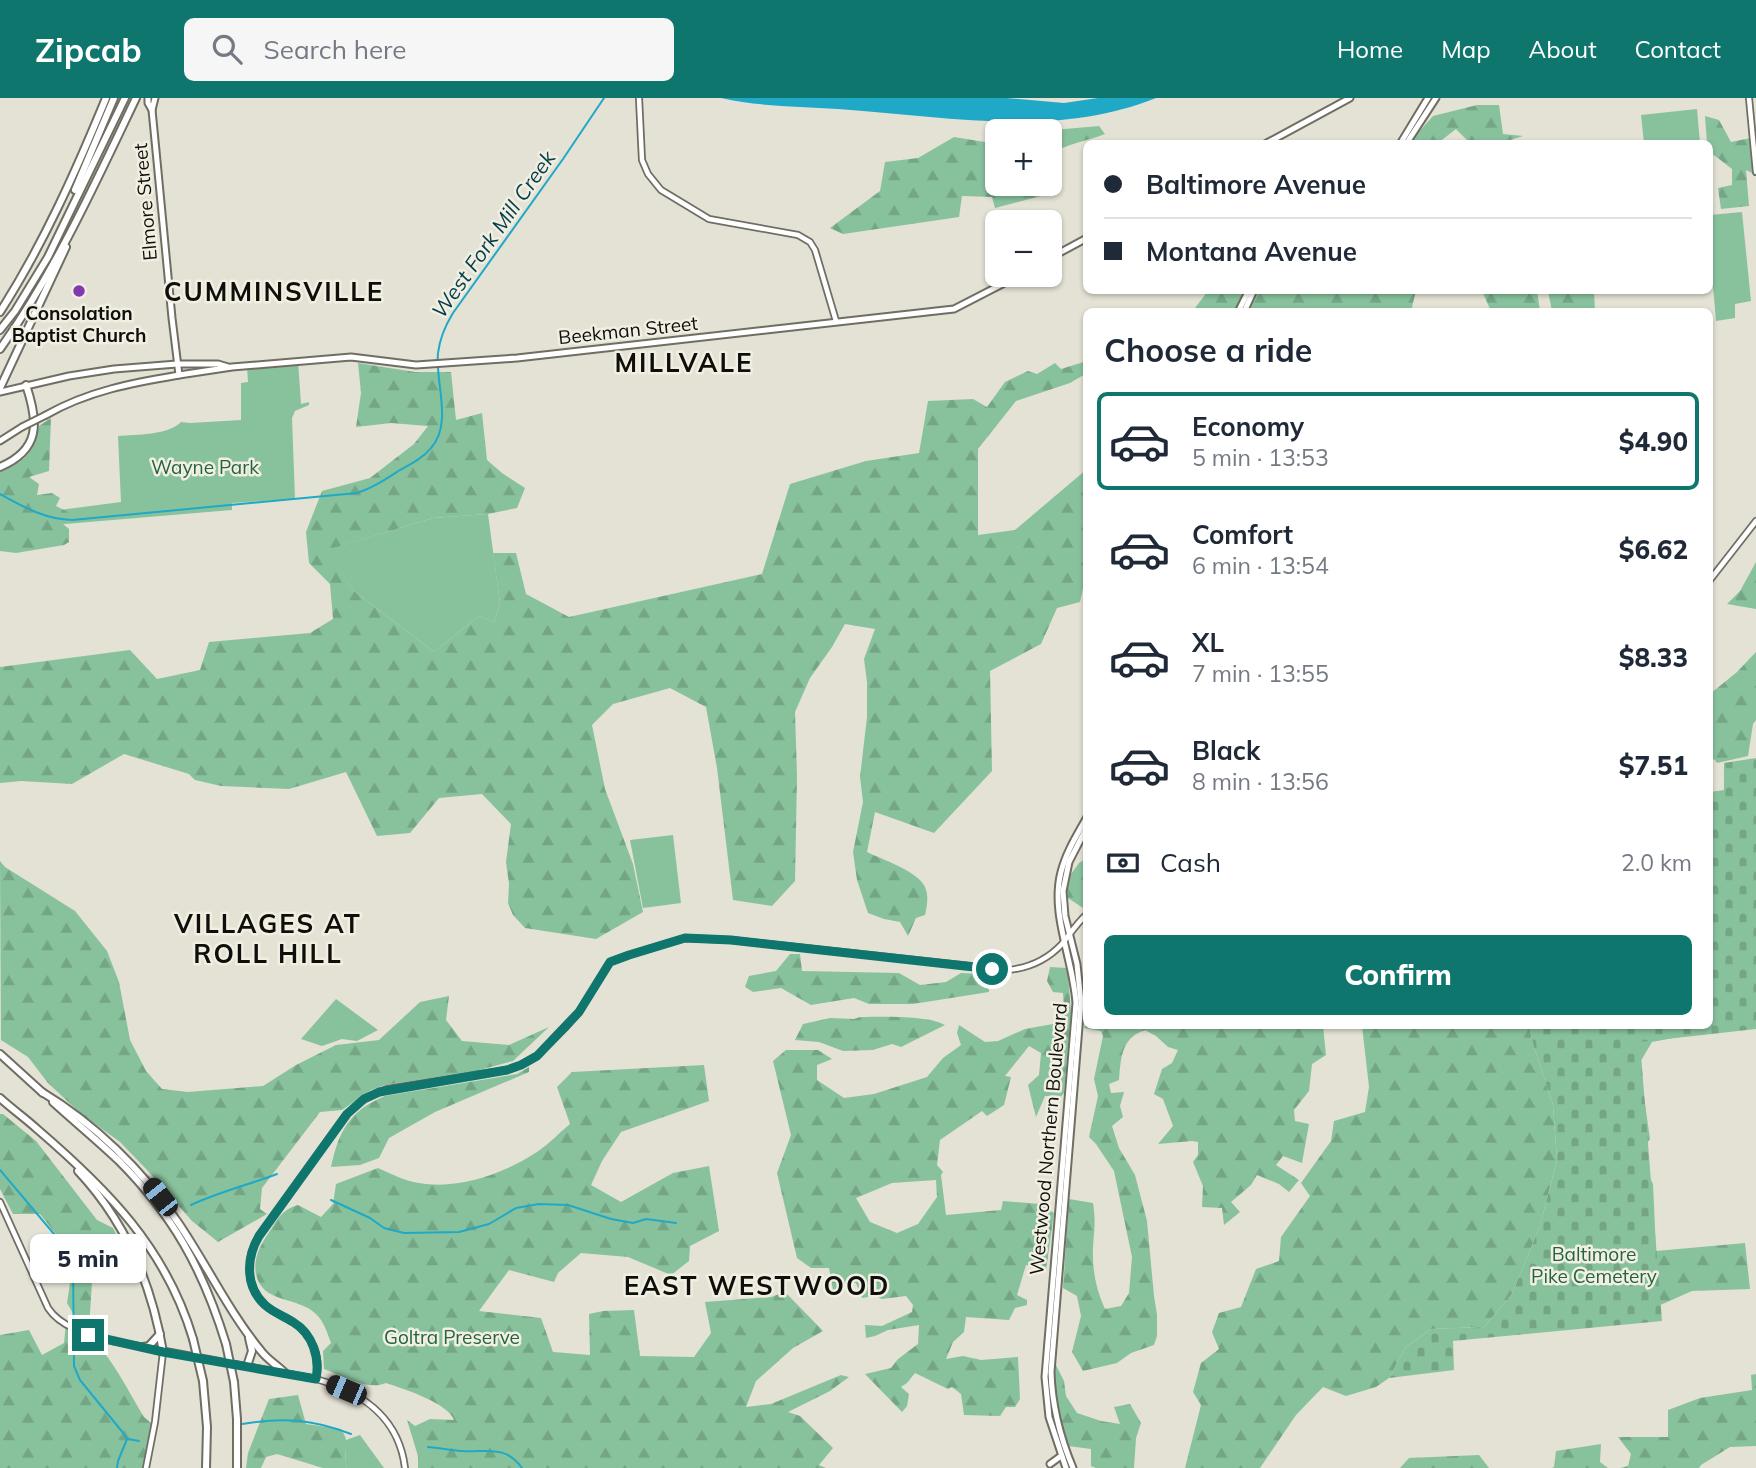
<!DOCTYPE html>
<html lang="en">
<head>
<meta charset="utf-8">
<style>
	:root { --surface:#fff; --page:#f6f6f7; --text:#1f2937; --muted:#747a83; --line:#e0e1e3; --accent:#0f766e }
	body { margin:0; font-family:Mulish,sans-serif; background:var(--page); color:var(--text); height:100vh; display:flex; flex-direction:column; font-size:26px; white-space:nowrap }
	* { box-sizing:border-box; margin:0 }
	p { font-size:23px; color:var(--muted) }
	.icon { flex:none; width:38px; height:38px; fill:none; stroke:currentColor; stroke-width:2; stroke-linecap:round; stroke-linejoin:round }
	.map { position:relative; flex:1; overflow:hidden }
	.sheet { position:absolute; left:1083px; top:210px; width:630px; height:721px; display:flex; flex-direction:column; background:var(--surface); border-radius:10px; box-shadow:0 2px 5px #0004 }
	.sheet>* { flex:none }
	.hud { position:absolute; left:1083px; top:42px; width:630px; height:154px; border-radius:10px; box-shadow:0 2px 5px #0004; display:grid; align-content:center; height:154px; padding:0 21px; background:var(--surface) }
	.buttons { position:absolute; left:985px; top:21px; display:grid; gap:14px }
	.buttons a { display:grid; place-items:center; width:77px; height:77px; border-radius:10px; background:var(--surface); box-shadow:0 2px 5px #0004; font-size:35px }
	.end { position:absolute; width:32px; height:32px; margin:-16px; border:9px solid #0f766e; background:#fff; box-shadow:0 0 0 4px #fff }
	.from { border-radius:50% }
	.bubble { position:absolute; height:49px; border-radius:10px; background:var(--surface); box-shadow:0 2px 5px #0004; font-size:23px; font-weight:800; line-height:49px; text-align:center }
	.car { position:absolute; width:21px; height:42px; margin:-21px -10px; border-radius:9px; box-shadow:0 0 5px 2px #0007; background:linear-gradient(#222 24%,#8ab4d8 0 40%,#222 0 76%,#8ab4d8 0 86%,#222 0) }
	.hud b { display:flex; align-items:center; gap:24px; height:66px; font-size:26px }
	.hud b+b { border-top:2px solid var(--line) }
	.hud i { width:18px; height:18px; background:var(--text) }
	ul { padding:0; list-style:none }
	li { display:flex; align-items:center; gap:21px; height:98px; margin:0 14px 10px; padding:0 7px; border:4px solid transparent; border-radius:10px }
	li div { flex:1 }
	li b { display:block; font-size:26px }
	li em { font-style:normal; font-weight:800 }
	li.current { border-color:var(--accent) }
	li>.icon { width:63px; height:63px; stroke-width:1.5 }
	h2 { padding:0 21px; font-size:32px; line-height:84px }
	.pay { display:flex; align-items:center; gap:18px; height:77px; padding:0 21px; font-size:26px }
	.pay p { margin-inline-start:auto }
	.button { display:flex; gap:14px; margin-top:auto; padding:14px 21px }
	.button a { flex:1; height:80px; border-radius:10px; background:var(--accent); color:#fff; font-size:28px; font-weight:800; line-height:80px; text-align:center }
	header { display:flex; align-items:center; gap:42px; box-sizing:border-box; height:98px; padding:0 35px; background:var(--accent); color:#fff }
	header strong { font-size:33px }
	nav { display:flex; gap:38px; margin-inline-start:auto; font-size:24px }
	.search { width:490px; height:63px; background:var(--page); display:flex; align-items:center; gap:18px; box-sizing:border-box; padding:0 24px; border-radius:10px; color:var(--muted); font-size:26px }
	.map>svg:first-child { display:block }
</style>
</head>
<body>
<header>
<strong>Zipcab</strong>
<div class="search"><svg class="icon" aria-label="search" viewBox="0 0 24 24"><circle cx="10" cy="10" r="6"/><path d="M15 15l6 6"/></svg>Search here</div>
<nav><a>Home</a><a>Map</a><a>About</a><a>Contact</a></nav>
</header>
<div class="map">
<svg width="1756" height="1370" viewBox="0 0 1756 1370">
	<defs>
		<pattern id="forest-firs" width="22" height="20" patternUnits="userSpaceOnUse" patternTransform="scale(1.75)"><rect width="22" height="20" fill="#88c29d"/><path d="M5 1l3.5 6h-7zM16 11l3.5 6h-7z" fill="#74a686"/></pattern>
		<pattern id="cemetery-stones" width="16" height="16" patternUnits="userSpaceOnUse" patternTransform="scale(1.75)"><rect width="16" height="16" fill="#88c29d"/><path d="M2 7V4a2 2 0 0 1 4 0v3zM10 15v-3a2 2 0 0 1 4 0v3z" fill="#74a686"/></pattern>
	</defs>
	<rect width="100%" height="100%" fill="#e4e1d5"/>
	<g fill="#88c29d">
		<path d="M1697 11 1700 45H1644L1641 17Z"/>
		<path d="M1742 114 1751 203 1735 206V220L1716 223 1710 154V117Z"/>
		<path d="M298 263 301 306 309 304V307L295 313 292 320 295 401 232 405V412L53 427 52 413 121 404 118 338C137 336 167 338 181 324L190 325 241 322V285L248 284 247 268Z"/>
		<path d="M488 416 500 505 494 524 479 518 434 554 354 493 323 453 433 420Z"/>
		<path d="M673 737 681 805 643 810 630 742Z"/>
		<path d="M336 901 378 932 357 943 342 941 322 948 301 941Z"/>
		<path d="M360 1337 384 1370H347L345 1366 346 1342Z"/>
	</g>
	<g fill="url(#forest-firs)" fill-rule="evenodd">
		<path d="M1477 7H1499L1503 36 1523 38 1501 45H1470L1456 31 1438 45H1411L1416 37 1433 18Z"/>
		<path d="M1705 18 1719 22 1731 44 1756 39V77L1746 72 1749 108 1721 111 1718 90 1732 87V71L1710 54V46L1707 45Z"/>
		<path d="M1099 28 1105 36C1085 44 1067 45 1050 57V33H1042Z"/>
		<path d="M954 39 997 46 998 86H1039L1041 98 995 110 992 99 962 98 959 119 843 136 830 130 880 93 885 64 918 60Z"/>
		<path d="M1208 193H1416L1411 213 1192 214Z"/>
		<path d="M1482 193H1537L1540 213H1491Z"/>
		<path d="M1548 193H1594L1595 213H1552Z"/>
		<path d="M1087 263V275L1070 285 1016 303 978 351V437L1015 432 1087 371V471L1080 504 1057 510 1041 546 990 573 992 673 934 735 875 714 867 754C883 762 918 773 925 789 929 798 927 808 925 817L916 820 908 838 900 824 884 821 868 815 857 782 853 754 863 704 860 679 867 619V584L864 561 875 531 845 526 832 549 810 580 795 614 797 678 795 783 772 808 733 802 717 670 706 609 670 590 613 606 592 627 605 691 633 766 643 814 596 841 525 830 513 817 508 805 509 786 506 764 511 726 482 696 439 700 410 735 377 738 346 674 289 691 221 688 195 682 189 676 124 656 72 686 21 683 0 685V569L130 552 157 581 200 572 209 544 310 535 333 521 330 486 309 465 306 434 322 393 370 380 414 346 428 328 391 325 356 329 361 295 358 265 415 274H451L456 322 482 315 487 362 502 375 525 390 517 410 488 416 433 420 324 453 354 493 434 554 479 518 494 524 500 505 493 455H516L526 496 569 519 762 476 790 386 866 363 919 355 928 303 973 301 987 309 1005 284 1028 273 1037 276 1055 265 1061 271Z"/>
		<path d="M51 320 49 373 29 379 39 386 37 397 52 395 60 400 56 408 68 414 63 426 69 431V444L64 447 16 455 0 453V374C25 363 34 356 39 328Z"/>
		<path d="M1756 464V511L1727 506 1740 493Z"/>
		<path d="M1756 554V622L1753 626 1748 658 1717 665 1715 662 1710 660V596L1737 574Z"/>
		<path d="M1087 760V808L1083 810 1068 800 1066 783 1079 765Z"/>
		<path d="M0 763 5 769 75 813 107 853 119 884 130 942 146 973 162 991 188 994 263 988 296 967 336 947 379 942 420 904 449 898 446 922 462 943 509 947 549 929 513 963 476 973 385 987 371 992 342 1012 320 1014 262 1090 260 1111 267 1116 218 1144 192 1123 147 1072 120 1044 80 1015 48 985 28 959 1 942Z"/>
		<path d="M790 856H800L802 873 899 875 920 887 946 884 961 875 984 876 989 883V894L913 906H869L854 900 811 907 781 890 753 894 745 889 749 878 776 873Z"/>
		<path d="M1050 869 1066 870 1068 875 1071 915 1064 995 1059 1001 1054 998H1045L1036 1019 1028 987 1039 977 1041 955 1029 948 1005 978 1011 979 1004 1007 987 1018 982 1013 940 1042 937 1067 943 1074 941 1077 946 1117 1001 1112 1003 1103 1040 1106 1054 1115 1046 1172 1026 1167 1017 1197 1027 1202V1207L1015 1210 1009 1222 966 1219 964 1234 953 1244 946 1261 963 1258 981 1262 1018 1259 1020 1301 1015 1309H1006L1000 1318 964 1317 961 1296 952 1289 948 1291 915 1275 907 1285 901 1289 909 1296 907 1308 902 1314 865 1276 891 1270 898 1261 918 1246 919 1227 888 1232 875 1238 866 1240 865 1227 882 1228 912 1214 913 1207 906 1198 882 1201 875 1198 862 1200 856 1185 847 1184 834 1198 829 1170H811L797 1160 777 1075 791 1037 773 963 786 952H818L832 961 817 967V982L844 1000 874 996 927 979 943 960 961 947 957 935 959 927 985 944 998 943 1025 931 1053 926 1057 928 1065 926 1063 895 1053 894 1047 883ZM936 1082 937 1099 918 1126 897 1135 870 1124 856 1100 892 1085Z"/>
		<path d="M860 919C883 919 926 917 945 927L901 949 892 946 873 952 843 953 819 944 795 942 803 926 830 920 854 921Z"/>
		<path d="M1087 925V928H1323L1326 957 1312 966 1309 993 1294 1012 1295 1023 1309 1026 1302 1065 1283 1058 1276 1067 1299 1082 1289 1094 1279 1086 1257 1077 1251 1087 1231 1104 1240 1114 1224 1127 1222 1110 1202 1109 1203 1088 1193 1064 1198 1057V1044L1192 1043 1158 1046 1173 1028 1163 1001 1154 996 1162 971 1172 965 1178 952 1168 949 1156 938 1145 932C1121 940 1121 960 1119 982L1109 986 1111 995 1124 994 1120 1008 1123 1019 1112 1028 1119 1050 1135 1077 1147 1123 1154 1198 1157 1217V1238L1154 1247 1131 1255 1117 1265 1083 1273 1072 1254 1081 1218 1077 1198 1063 1190 1069 1101 1093 1105C1096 1124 1094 1132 1093 1150 1092 1171 1096 1192 1105 1211L1121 1208 1129 1195 1132 1159 1114 1073 1096 1046 1089 1039 1098 998 1094 981 1103 938 1101 933 1084 930Z"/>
		<path d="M1362 928H1529L1533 946 1553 1007 1557 1062 1540 1128 1512 1196 1484 1229 1431 1231 1406 1249 1389 1280 1376 1289 1346 1298 1323 1289 1296 1317 1260 1370H1185L1201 1307 1193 1294 1201 1265 1219 1251 1212 1234 1219 1215 1241 1209 1256 1171 1279 1163 1281 1139 1310 1098 1301 1085 1331 1043 1334 1023 1365 1014 1369 989Z"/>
		<path d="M1582 928 1694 936 1652 944 1642 961 1629 976 1643 992 1650 1041 1638 1056 1653 1086 1656 1153 1745 1145 1750 1191 1692 1193 1649 1212Z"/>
		<path d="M704 967 709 1003 621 1034 602 1063 591 1087 621 1104 673 1075 709 1068 719 1133 690 1148 689 1163 671 1177 628 1159 581 1155 558 1175 554 1184 509 1172 479 1213 541 1220 553 1254 590 1257 589 1216 603 1213 634 1212 640 1258 694 1259 711 1235 705 1204 771 1199 785 1194 823 1233 793 1250 756 1283 746 1309 771 1306 841 1277 849 1279 830 1293 788 1314 800 1318 833 1350 819 1367 826 1370H418V1358L407 1322 415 1328 430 1321 454 1322C448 1305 404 1291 386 1285 367 1293 343 1278 324 1271L323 1253 331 1245C327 1234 324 1224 316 1216 298 1198 262 1206 256 1176 253 1162 260 1147 268 1136 278 1121 281 1112 298 1107L321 1119 333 1106 336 1086 378 1070C391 1076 405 1083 419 1085 459 1092 503 1076 537 1054 549 1046 559 1035 570 1026L557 989 572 974Z"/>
		<path d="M529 969V974L435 1014 389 1040 379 1060 360 1067 331 1069C339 1033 349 1013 385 998L517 976Z"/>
		<path d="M0 1016H3L36 1043 97 1122 113 1130 121 1146 117 1155 102 1148 93 1169 89 1231 77 1222 67 1205 74 1159 40 1116H13L0 1091Z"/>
		<path d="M66 1225C74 1230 83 1233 90 1239 110 1256 130 1296 144 1319L150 1324H155L146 1370H0V1237L29 1232 42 1257 64 1245Z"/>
		<path d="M1055 1265 1064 1283 1066 1298 1077 1315 1101 1323 1120 1326 1114 1309 1130 1306 1141 1325 1136 1340 1134 1370H1096L1091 1368V1351L1068 1348 1057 1314 1054 1281Z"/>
		<path d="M1756 1276V1348L1730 1349 1701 1367 1699 1370H1620L1628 1368 1631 1356 1618 1339H1668V1312L1700 1300 1752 1292 1751 1277Z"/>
		<path d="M298 1297 306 1326 341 1331C342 1333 346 1339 346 1342 348 1352 342 1360 347 1370H323L277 1356 266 1359 261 1370H246L248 1355 269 1301Z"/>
		<path d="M1601 1346 1600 1364 1608 1370H1552L1554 1369 1556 1353Z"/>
		<path d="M1479 1357 1489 1370H1400L1409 1360Z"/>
	</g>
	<path fill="url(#cemetery-stones)" d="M1756 660V931L1640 944 1662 1223 1453 1243 1454 1272 1389 1280 1406 1249 1431 1231 1484 1229 1512 1196 1540 1128 1557 1062 1553 1007 1533 946 1529 928H1710V694L1724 692V665Z"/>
	<path fill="#20a9c7" d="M721 0H1006L1064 5 1098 0H1156C1054 41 944 18 838 11 799 8 759 9 721 0Z"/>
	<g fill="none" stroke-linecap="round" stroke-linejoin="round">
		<g stroke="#20a9c7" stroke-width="2">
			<path d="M0 396C24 409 44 421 72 422L357 395C373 390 386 381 400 372 411 366 423 360 431 350 453 325 435 285 438 255 440 239 445 228 453 215L563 61 604 0"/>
			<path d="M0 1072 65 1149 73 1164 74 1268 80 1282 124 1336 127 1341"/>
			<path d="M331 1102 370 1120 384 1130 404 1135 459 1134 489 1126 516 1110 539 1106 568 1107 611 1121 633 1125 646 1121 676 1125"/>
			<path d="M191 1107C219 1094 248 1087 277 1076"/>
			<path d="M242 1326C283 1319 312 1321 351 1336"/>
			<path d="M128 1341 139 1343"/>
			<path d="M428 1349C439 1350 450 1352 461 1353 486 1355 505 1346 522 1370"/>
			<path d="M117 1370 118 1363 127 1341"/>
		</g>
		<g stroke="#706d63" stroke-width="8">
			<g id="tertiary">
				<path d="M639 0 642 62 648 76 661 92 709 121 798 137 810 144 815 152 836 223"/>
				<path d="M1749 0 1756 74"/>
				<path d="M1710 482 1756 423"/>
				<path d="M0 1104 48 1210C61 1230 90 1237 112 1243L316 1281C362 1294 399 1319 405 1370"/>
				<path d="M316 1281C321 1260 313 1237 293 1224 286 1219 277 1216 270 1211 246 1193 244 1162 259 1138L347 1016 364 1001 387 991 507 972 521 967 537 958 566 929 579 914 610 864 629 857 685 840 731 842 1008 872C1029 870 1048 861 1062 846 1070 836 1077 825 1087 816"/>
				<path d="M146 1370 155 1324 163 1254"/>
			</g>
		</g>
		<g stroke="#706d63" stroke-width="9">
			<g id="secondary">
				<path d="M1265 46 1350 0"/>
				<path d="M1050 160 1087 140"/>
				<path d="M177 266H218L228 269"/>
				<path d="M179 277 232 269 351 259 416 267 517 260 954 211 1020 177"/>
			</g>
		</g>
		<g stroke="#706d63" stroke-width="9">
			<g id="primary">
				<path d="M148 0V5L152 12"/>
				<path d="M1400 46 1428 0"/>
				<path d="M1406 46 1436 0"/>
				<path d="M1238 214 1249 192"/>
				<path d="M1244 214 1254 192"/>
				<path d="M0 294 69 278 114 271 177 266"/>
				<path d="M46 317C88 293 132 285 179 277L172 220 157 63 152 12 155 0"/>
				<path d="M0 343 22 329"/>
				<path d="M1050 1366 1061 1358"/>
				<path d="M1066 1370 1049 1319 1045 1279 1076 905C1073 861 1050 816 1061 774 1066 754 1077 737 1087 719"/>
				<path d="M1073 1370C1060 1339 1052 1308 1051 1274L1081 904 1077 866 1065 818 1063 793 1069 764 1087 729"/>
			</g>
		</g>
		<g stroke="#706d63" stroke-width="10">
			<g id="motorway">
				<path d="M75 92 114 0"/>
				<path d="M0 214C43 147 76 73 106 0"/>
				<path d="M0 232 15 213 48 159 125 0"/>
				<path d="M0 251C55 174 95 86 136 0"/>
				<path d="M0 290 66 149"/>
				<path d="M0 369C40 352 39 325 26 287"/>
				<path d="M0 956 43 995"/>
				<path d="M42 994C95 1026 142 1072 177 1123 206 1165 228 1213 261 1253 268 1262 277 1267 285 1275"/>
				<path d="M0 1000C12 1011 25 1020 37 1031 107 1091 166 1150 193 1241"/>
				<path d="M53 1004C75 1024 97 1042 118 1062 173 1117 203 1171 226 1246"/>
				<path d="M78 1073C125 1123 152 1187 163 1254"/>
				<path d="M143 1249 149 1248 160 1236"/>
				<path d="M247 1268 252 1253 249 1240"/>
				<path d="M203 1283 207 1329 206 1370"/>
				<path d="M234 1284 237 1321V1370"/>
			</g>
		</g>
		<use href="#tertiary" stroke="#fff" stroke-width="4.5"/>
		<use href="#secondary" stroke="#fff" stroke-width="5"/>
		<use href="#primary" stroke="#fff" stroke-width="5"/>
		<use href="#motorway" stroke="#fff" stroke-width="6"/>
		<g stroke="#706d63" stroke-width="9" stroke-linecap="butt">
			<path id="primary-bridge" d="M22 329 46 317"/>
		</g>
		<g stroke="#706d63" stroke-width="10" stroke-linecap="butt">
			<g id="motorway-bridge">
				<path d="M193 1241 203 1283"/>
				<path d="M226 1246 234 1284"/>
			</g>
		</g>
		<use href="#primary-bridge" stroke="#fff" stroke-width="5"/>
		<use href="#motorway-bridge" stroke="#fff" stroke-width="6"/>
	</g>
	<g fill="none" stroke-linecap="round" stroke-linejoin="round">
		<path stroke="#0f766e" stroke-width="9" d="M88 1237 163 1254 316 1281C320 1260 313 1236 293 1224 284 1218 274 1215 265 1207 245 1189 246 1160 259 1138L347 1016 364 1001 379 994 507 972 521 967 537 958 579 914 610 864 629 857 685 840 731 842 992 871"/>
	</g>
	<circle fill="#803aae" stroke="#f1eee2" stroke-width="2.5" cx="79" cy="193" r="7"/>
	<g text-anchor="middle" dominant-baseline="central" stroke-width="5" stroke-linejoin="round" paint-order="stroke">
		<g font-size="19" fill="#0f0e0b" stroke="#f1eee2">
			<text transform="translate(145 104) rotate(-95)">Elmore Street</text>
			<text transform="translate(628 232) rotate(-6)">Beekman Street</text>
			<text transform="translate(1048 1041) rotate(-85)">Westwood Northern Boulevard</text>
		</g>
		<g font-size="19" font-weight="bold" fill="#0f0e0b" stroke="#f1eee2">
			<text x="79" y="215">Consolation<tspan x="79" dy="22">Baptist Church</tspan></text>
		</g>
		<g font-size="19" fill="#246340" stroke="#f1eee2">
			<text x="205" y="369">Wayne Park</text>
			<text x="1594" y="1156">Baltimore<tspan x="1594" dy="22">Pike Cemetery</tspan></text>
			<text x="452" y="1239">Goltra Preserve</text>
		</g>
		<g font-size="21" font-style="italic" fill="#033e4a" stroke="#f1eee2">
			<text transform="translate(493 136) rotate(-55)">West Fork Mill Creek</text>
		</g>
		<g font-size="26" font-weight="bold" letter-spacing="2" fill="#0f0e0b" stroke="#f1eee2">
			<text x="274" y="193">CUMMINSVILLE</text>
			<text x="684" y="264">MILLVALE</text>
			<text x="268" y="825">VILLAGES AT<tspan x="268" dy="30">ROLL HILL</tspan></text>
			<text x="757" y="1187">EAST WESTWOOD</text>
		</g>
	</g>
</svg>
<div class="buttons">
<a>+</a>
<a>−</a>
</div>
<i class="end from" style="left:992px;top:871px"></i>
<i class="end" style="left:88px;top:1237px"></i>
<div class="bubble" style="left:30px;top:1136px;width:116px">5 min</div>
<i class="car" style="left:160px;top:1099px;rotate:322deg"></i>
<i class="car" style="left:346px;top:1292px;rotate:293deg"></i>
<div class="hud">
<b><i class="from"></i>Baltimore Avenue</b>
<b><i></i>Montana Avenue</b>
</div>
<section class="sheet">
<h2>Choose a ride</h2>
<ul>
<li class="current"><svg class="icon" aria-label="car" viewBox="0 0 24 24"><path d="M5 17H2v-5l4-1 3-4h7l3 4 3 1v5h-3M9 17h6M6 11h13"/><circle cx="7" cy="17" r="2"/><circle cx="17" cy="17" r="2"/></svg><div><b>Economy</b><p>5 min · 13:53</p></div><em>$4.90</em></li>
<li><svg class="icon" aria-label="car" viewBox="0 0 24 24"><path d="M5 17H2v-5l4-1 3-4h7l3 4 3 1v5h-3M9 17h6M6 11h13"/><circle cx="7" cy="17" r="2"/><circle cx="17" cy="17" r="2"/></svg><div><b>Comfort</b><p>6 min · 13:54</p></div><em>$6.62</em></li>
<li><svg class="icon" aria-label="car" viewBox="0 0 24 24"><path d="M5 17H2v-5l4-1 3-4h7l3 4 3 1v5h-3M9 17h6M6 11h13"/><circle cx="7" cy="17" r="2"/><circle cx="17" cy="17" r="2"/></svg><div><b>XL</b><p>7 min · 13:55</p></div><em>$8.33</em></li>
<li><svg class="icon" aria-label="car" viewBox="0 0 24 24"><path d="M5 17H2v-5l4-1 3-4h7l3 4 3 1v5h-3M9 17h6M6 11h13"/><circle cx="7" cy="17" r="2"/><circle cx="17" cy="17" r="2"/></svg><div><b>Black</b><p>8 min · 13:56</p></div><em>$7.51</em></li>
</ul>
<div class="pay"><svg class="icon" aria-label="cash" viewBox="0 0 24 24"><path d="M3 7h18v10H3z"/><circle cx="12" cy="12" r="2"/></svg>Cash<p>2.0 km</p></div>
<div class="button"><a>Confirm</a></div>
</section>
</div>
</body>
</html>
